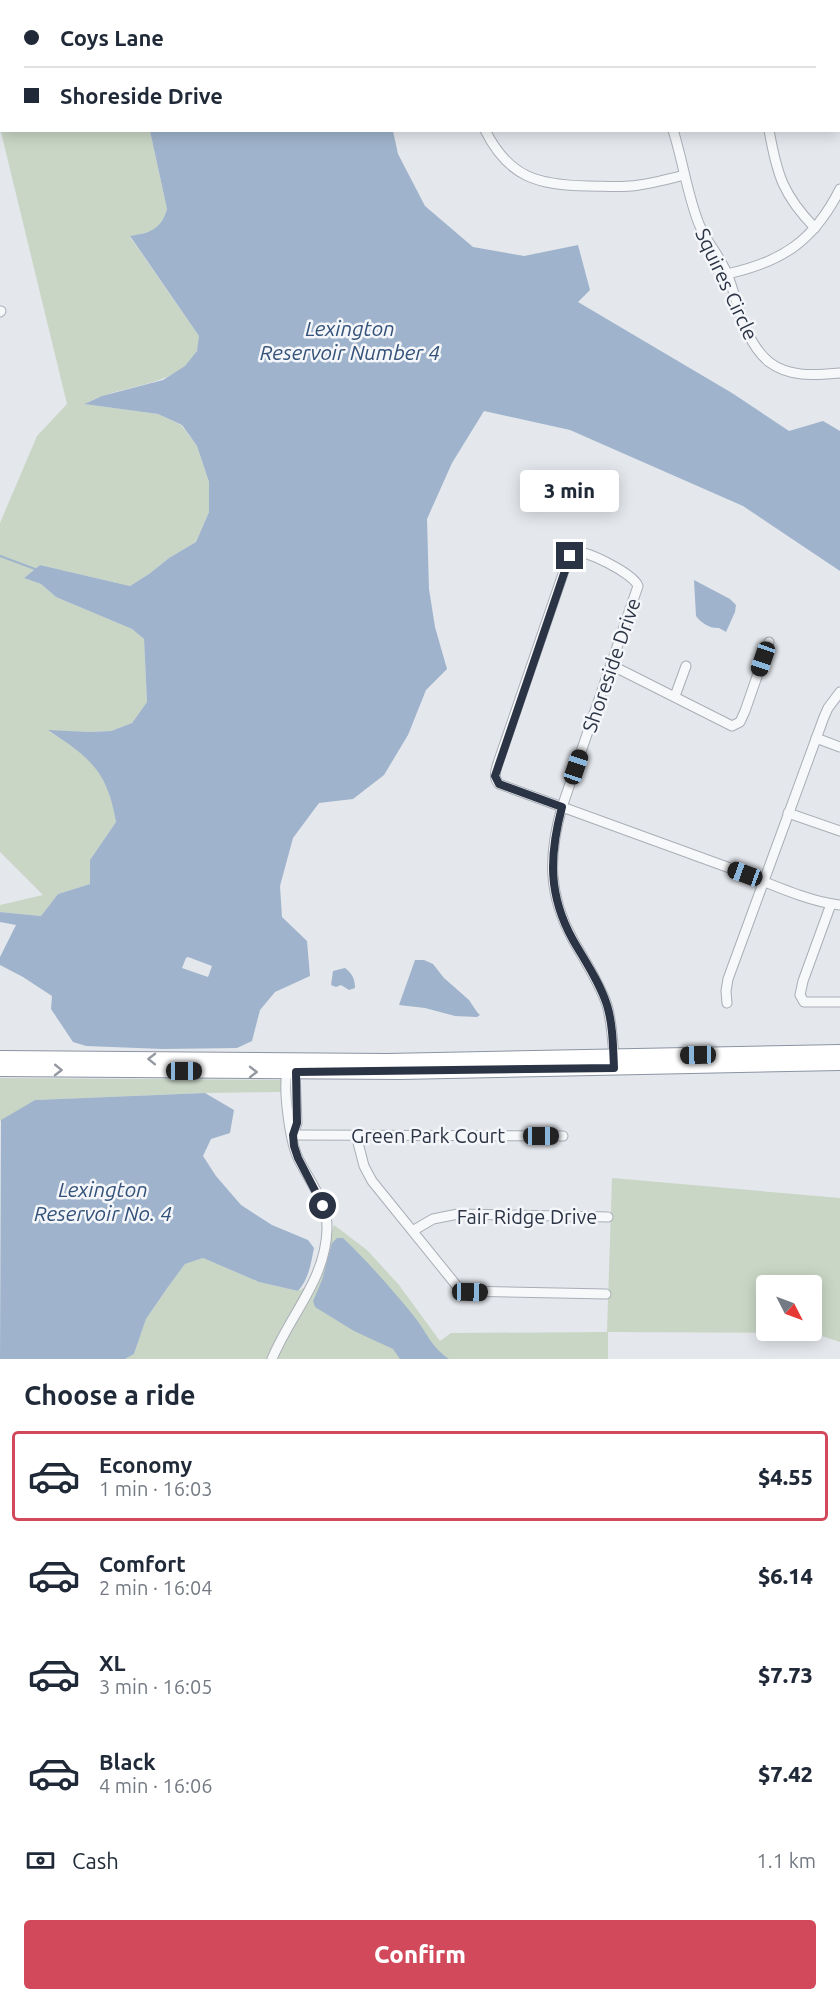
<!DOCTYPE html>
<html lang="en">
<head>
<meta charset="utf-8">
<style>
	:root { --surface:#fff; --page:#f6f6f7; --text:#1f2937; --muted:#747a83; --line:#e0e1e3; --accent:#d1495b }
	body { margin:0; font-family:Ubuntu,sans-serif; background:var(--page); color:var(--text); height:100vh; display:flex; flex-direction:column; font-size:22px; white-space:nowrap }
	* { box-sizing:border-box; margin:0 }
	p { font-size:20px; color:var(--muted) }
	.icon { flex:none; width:33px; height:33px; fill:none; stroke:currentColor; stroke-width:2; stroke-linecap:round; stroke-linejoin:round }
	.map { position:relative; height:1359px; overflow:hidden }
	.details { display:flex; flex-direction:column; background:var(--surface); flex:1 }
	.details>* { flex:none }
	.banner { position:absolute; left:0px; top:0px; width:840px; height:132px; box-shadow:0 3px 15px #0003; display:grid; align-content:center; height:132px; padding:0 24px; background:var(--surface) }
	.needle { width:39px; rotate:132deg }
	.controls { position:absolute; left:756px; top:1275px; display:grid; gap:12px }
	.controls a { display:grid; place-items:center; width:66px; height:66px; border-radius:6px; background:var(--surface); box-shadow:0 3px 15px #0003; font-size:30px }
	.end { position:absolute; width:27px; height:27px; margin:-14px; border:8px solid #2b3445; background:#fff; box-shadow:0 0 0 3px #fff }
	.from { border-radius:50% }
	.bubble { position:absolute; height:42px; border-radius:6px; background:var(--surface); box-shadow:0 3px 15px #0003; font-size:20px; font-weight:800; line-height:42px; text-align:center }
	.car { position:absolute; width:18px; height:36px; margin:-18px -9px; border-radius:8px; box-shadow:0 0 4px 2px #0007; background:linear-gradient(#222 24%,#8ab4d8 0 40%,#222 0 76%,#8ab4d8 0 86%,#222 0) }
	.banner b { display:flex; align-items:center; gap:21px; height:57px; font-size:22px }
	.banner b+b { border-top:2px solid var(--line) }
	.banner i { width:15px; height:15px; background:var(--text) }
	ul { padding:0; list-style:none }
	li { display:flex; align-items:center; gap:18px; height:90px; margin:0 12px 9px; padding:0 12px; border:3px solid transparent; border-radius:6px }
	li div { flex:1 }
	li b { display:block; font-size:22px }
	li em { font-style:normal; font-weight:800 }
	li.selected { border-color:var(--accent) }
	li>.icon { width:54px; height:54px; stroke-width:1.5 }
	h2 { padding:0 24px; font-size:27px; line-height:72px }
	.pay { display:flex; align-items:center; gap:15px; height:66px; padding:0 24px; font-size:22px }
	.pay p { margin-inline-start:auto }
	.cta { display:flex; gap:12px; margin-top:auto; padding:12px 24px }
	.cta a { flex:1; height:69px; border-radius:6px; background:var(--accent); color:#fff; font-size:24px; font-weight:800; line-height:69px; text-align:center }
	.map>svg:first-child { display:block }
</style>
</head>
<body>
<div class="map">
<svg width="840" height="1359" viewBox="0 0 840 1359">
	<rect width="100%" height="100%" fill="#e4e7ec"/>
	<g fill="#c9d6c5" fill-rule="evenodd">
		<path d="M0 0H123L124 1 2 2V130L150 131 167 209C160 232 150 231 130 237L199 336C199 340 199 346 197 350 184 387 114 385 85 404L158 414 181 425 197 446 209 482V512L196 542 169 558 149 574 130 586 40 565 24 578 41 584 56 597 132 629 144 639 147 702 132 723 111 731 89 732 49 731C59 738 71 744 81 752 103 769 112 796 116 822L90 860V884L58 894 41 916 0 912V905L43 895 0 852V523L37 436 67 404 0 128Z"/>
		<path d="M0 1078 281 1080 283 1092 205 1093 35 1100 0 1121Z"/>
		<path d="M612 1178 840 1198V1342L812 1333 608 1332V1359H125L134 1354 146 1319 168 1287 185 1264 203 1258 259 1282 298 1291 316 1281 334 1225 367 1250 399 1285 440 1341 451 1333 607 1332ZM766 1286H812V1330H766Z"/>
	</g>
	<g fill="#9fb4cc">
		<path d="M123 0H365V1L124 2Z"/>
		<path d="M150 131H393L398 154 425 206 473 247 524 256 578 245 590 290 578 302 732 393 789 431 823 421 840 431V571L743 506 570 430 484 411 452 463 427 519 429 589 435 627 447 669 426 690 408 735 384 775 353 799 319 803 293 838 280 886 282 917 307 941 310 976 275 992 260 1010 252 1041 237 1048 163 1049 86 1046 73 1042 51 1009 52 996 23 977 0 965V957L16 925 0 922V912L41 916 58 894 90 884V860L116 822C107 770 90 758 48 730L89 732 111 731 132 723 147 702 144 639 132 629 56 597 41 584 24 578 40 565 130 586 149 574 169 558 196 542 209 512V482L197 446 182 425 158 414 84 404 102 396 163 380 185 366 197 351 199 336 130 236C149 233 161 230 167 209Z"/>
		<path d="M694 580 730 599 736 605 735 612 726 632 719 628C711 629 701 623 696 616Z"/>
		<path d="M415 960H424L433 964 444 978 469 1000 477 1012 480 1015 477 1017 455 1016 425 1008 399 1005Z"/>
		<path d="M345 968C352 973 355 979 355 988L349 990 341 985 336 987 331 985 333 971Z"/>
		<path d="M205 1093 234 1110 230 1133 211 1139 203 1156 216 1176 241 1205 272 1225 308 1240 314 1248C311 1263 309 1279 298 1291L259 1282 203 1258 185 1264 168 1287 146 1319 134 1354 125 1359H0L1 1120 35 1100Z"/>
		<path d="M337 1238H343C368 1262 391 1288 413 1315 427 1332 430 1346 449 1359H400L393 1349 354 1331 315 1307 313 1301 322 1280 332 1243Z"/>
	</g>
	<path fill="#e4e7ec" d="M188 957 212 966 208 977 182 968 186 958Z"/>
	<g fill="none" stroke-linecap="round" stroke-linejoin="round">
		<path stroke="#9fb4cc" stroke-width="2" d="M0 556 35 569"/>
		<g stroke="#a9aeb7" stroke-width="11">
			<g id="minor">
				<path d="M448 0V2"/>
				<path d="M537 0 538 2"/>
				<path d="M627 0 628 2"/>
				<path d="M718 0V2"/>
				<path d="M809 0 810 2"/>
				<path d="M457 2 465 0"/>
				<path d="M838 72 840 76"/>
				<path d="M485 130C509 178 538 185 588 186 605 186 622 188 639 185 654 183 669 179 684 175"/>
				<path d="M673 130C683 161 687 194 699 224 706 242 721 257 728 276 739 305 744 341 769 362 790 378 816 375 840 373"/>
				<path d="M769 130C777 175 783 195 815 228"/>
				<path d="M727 274C782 262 814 241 840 189"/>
				<path d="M0 312 1 311"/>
				<path d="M611 665 732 726 740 722 745 711 769 642"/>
				<path d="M675 696 686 666"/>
				<path d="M816 738 840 747"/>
				<path d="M788 813 840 831"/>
				<path d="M831 904 803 981 800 995 804 1002H840"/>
				<path d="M727 1003 726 991 728 979 824 717 828 708 840 692"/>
				<path d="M614 1060C613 1041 612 1023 607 1005 599 982 585 961 573 940 548 895 548 856 562 807L638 586C634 574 585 549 574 552L566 565 497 766C495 773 494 779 499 784 575 812 651 839 727 867 760 879 807 902 840 905"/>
				<path d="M293 1135 563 1136"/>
				<path d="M293 1135 297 1123 295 1072 293 1066"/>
				<path d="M356 1135 364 1166 372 1181 461 1291 606 1294"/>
				<path d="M414 1230 433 1219 458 1214 608 1217"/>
				<path d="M272 1359C290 1315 326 1279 327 1229 328 1203 309 1181 298 1158 290 1141 282 1086 288 1068"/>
			</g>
		</g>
		<g stroke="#8b94a3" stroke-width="16">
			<g id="highway">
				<path d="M0 1058 387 1061 840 1052"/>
				<path d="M0 1069 400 1072 840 1063"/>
			</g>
		</g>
		<use href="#minor" stroke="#f7f8fa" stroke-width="9"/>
		<use href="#highway" stroke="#fff" stroke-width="14"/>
	</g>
	<defs><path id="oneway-chevron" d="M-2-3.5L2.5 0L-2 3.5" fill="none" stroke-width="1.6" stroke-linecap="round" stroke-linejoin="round" transform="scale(1.5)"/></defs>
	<g stroke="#959aa2">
		<use href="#oneway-chevron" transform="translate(152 1059) rotate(-179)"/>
		<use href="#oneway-chevron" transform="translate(58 1070) rotate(1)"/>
		<use href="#oneway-chevron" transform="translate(253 1072)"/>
	</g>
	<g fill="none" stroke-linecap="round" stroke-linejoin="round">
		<path stroke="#2b3445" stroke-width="8" d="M323 1206 298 1158 294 1146 293 1135 297 1123 296 1072 614 1068C613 1047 613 1025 607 1005 599 981 585 961 573 940 548 895 549 856 562 807L499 784 495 776 570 556"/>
	</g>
	<g text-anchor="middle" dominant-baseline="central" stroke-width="5" stroke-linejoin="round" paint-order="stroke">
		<g font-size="20" fill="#2b3445" stroke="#f4f6f9">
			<text transform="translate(727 284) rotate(65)">Squires Circle</text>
			<text transform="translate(611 665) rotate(-71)">Shoreside Drive</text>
			<text x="428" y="1135">Green Park Court</text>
			<text x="527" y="1216">Fair Ridge Drive</text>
		</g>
		<g font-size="21" font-style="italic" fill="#34527a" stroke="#f4f6f9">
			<text x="350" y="328">Lexington<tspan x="350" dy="24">Reservoir Number 4</tspan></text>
			<text x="103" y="1189">Lexington<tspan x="103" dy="24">Reservoir No. 4</tspan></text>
		</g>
	</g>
</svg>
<div class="controls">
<a><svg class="needle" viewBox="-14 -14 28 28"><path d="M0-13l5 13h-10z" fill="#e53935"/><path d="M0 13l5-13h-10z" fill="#747a83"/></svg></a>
</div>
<i class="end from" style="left:323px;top:1206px"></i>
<i class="end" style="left:570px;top:556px"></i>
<div class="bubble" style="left:520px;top:470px;width:99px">3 min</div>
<i class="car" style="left:763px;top:659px;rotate:199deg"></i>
<i class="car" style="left:576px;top:767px;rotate:19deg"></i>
<i class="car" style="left:745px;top:874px;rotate:290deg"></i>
<i class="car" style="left:698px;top:1055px;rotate:269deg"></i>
<i class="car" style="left:184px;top:1071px;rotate:90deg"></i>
<i class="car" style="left:541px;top:1136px;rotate:90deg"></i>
<i class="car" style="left:470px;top:1292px;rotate:91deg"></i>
<div class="banner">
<b><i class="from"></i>Coys Lane</b>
<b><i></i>Shoreside Drive</b>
</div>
</div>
<section class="details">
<h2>Choose a ride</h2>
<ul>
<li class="selected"><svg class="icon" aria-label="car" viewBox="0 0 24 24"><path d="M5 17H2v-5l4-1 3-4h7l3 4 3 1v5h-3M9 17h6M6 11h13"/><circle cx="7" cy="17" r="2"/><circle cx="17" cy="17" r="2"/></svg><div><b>Economy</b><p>1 min · 16:03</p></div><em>$4.55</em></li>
<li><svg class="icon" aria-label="car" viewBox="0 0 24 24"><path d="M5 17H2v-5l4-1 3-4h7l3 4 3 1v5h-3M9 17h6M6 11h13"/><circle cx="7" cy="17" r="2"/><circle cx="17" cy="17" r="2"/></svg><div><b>Comfort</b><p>2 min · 16:04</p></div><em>$6.14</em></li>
<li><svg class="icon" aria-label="car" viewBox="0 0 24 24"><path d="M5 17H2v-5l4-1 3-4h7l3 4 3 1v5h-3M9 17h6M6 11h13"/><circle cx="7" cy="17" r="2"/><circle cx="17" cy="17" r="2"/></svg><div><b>XL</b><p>3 min · 16:05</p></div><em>$7.73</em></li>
<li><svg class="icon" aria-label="car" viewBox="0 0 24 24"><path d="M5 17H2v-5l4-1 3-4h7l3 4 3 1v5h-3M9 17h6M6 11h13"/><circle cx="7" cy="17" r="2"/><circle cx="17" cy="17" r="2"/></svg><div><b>Black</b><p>4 min · 16:06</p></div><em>$7.42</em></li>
</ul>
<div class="pay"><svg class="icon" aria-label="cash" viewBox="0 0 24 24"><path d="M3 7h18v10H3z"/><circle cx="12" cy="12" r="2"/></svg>Cash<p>1.1 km</p></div>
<div class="cta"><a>Confirm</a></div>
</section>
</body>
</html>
